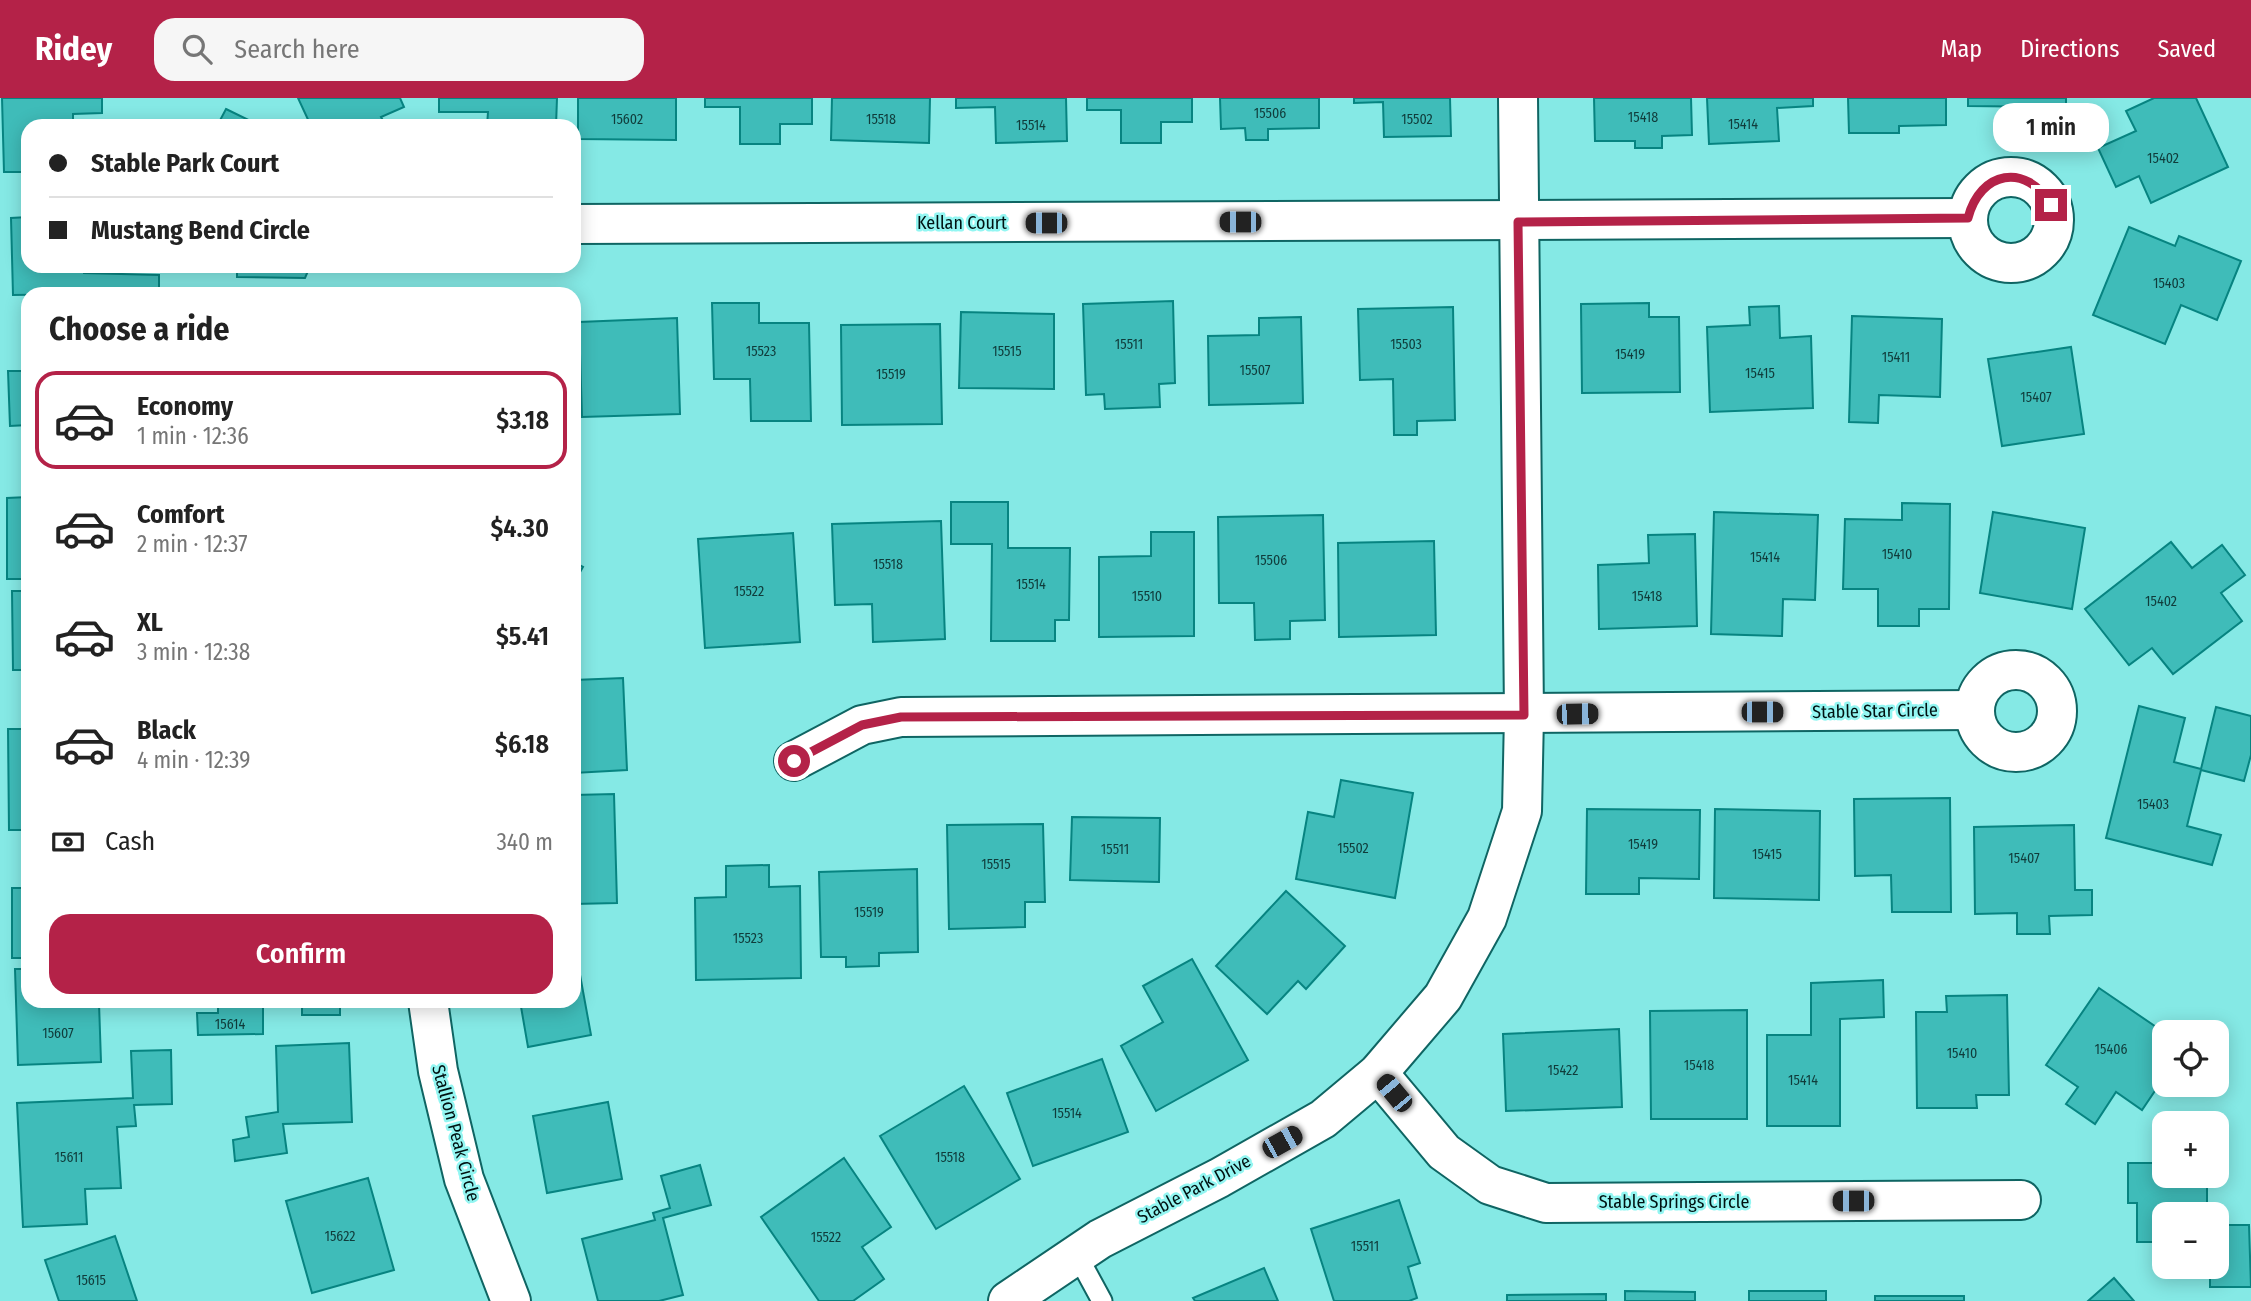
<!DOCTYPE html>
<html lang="en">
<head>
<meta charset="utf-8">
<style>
	:root { --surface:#fff; --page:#f6f6f6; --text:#222; --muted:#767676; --line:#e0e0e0; --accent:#b42248 }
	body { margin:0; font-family:"Fira Sans Condensed",sans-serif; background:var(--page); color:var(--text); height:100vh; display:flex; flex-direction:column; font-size:26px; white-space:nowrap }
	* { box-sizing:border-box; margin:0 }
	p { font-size:23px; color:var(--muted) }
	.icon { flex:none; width:38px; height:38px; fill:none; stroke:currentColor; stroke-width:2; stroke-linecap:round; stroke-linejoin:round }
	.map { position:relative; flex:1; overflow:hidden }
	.drawer { position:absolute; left:21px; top:189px; width:560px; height:721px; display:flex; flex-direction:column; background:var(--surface); border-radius:21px; box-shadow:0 4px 18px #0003 }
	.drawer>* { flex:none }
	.guide { position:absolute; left:21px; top:21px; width:560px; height:154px; border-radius:21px; box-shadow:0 4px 18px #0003; display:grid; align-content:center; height:154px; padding:0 28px; background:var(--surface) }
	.tools { position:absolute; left:2152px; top:922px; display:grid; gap:14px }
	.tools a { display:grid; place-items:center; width:77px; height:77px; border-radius:14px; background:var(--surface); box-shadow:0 4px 18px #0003; font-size:35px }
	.end { position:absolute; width:32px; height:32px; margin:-16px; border:9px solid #b42248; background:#fff; box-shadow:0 0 0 4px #fff }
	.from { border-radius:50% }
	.bubble { position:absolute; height:49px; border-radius:21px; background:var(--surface); box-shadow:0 4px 18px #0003; font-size:23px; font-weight:600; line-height:49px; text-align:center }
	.car { position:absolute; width:21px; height:42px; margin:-21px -10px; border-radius:9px; box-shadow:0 0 5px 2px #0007; background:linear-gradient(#222 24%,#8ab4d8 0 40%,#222 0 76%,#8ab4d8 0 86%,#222 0) }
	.guide b { display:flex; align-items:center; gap:24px; height:66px; font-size:26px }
	.guide b+b { border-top:2px solid var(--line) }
	.guide i { width:18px; height:18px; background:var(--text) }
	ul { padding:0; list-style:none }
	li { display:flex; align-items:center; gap:21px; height:98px; margin:0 14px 10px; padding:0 14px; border:4px solid transparent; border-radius:21px }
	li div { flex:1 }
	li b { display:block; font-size:26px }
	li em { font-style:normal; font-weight:600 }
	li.selected { border-color:var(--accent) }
	li>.icon { width:63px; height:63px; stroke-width:1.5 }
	h2 { padding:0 28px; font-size:32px; line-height:84px }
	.pay { display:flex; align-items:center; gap:18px; height:77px; padding:0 28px; font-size:26px }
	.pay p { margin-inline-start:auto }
	.primary-button { display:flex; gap:14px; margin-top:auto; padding:14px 28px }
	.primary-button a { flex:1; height:80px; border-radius:21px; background:var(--accent); color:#fff; font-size:28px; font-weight:600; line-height:80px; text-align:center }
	header { display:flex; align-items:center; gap:42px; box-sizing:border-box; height:98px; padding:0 35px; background:var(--accent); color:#fff }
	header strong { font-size:33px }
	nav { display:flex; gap:38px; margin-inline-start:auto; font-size:24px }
	.search { width:490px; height:63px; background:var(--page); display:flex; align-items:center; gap:18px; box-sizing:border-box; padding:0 24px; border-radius:21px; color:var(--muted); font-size:26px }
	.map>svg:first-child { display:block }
</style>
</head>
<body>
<header>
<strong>Ridey</strong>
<div class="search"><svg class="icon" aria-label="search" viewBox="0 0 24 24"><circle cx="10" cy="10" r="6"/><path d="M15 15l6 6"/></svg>Search here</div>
<nav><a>Map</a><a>Directions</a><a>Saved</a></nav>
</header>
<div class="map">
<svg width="2251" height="1203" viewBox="0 0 2251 1203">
	<rect width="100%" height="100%" fill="#85e9e5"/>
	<g fill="#3fbcb9" stroke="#078481" stroke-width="2">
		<path d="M2 0H102V15L73 16V28H28V74H4Z"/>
		<path d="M298 0H400L404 9 381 19 386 28H311Z"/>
		<path d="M439 0H557L556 28H487L488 14H439Z"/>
		<path d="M578 0H676V42L578 41Z"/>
		<path d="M705 0H812V26H780V46H740V9H705Z"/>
		<path d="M832 0H930L929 45 831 42Z"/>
		<path d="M956 0H1066L1067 43 996 45 995 9 956 10Z"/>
		<path d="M1087 0H1192V24H1161V45H1121V12H1087Z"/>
		<path d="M1220 0H1319V30L1268 31V42H1246L1245 30 1221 31Z"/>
		<path d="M1354 0H1450L1451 38 1384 39 1383 4 1354 5Z"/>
		<path d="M1594 0H1691L1692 37 1662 38V50H1635V43H1595Z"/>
		<path d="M1707 0H1813V8L1777 10 1779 43 1709 46Z"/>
		<path d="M1848 0H1946V27L1899 28V35H1849Z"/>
		<path d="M1968 0H2066V9L1968 8Z"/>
		<path d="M2154 0H2196L2228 69 2151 105 2139 78 2116 89 2098 50 2136 33 2126 13Z"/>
		<path d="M226 11 261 28H217Z"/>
		<path d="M28 119V168H83L84 175 159 177V196H115V192L84 191V196L13 197 11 120Z"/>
		<path d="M2129 129 2175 148 2179 138 2241 163 2217 222 2181 207 2165 246 2093 217Z"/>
		<path d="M237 168H308V173L305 180 237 179Z"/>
		<path d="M1173 203 1175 285 1159 286 1160 309 1105 311 1104 296 1086 297 1083 206Z"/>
		<path d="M712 205H759V225H809L811 323H751L750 281H714Z"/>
		<path d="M1649 205V219H1679L1680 294 1582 295 1581 206Z"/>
		<path d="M1779 208 1780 240 1811 238 1813 310 1710 314 1707 229 1750 227 1749 209Z"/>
		<path d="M1453 209 1455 322 1417 323V337H1394L1393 281 1360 282 1358 211Z"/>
		<path d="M961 214 1054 216V291L959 290Z"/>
		<path d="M1852 218 1942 221 1940 299 1879 297 1878 325 1849 324Z"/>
		<path d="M1301 219 1303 305 1209 307 1208 238 1259 237V220Z"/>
		<path d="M677 220 680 316 582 319 579 224Z"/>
		<path d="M940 226 942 326 842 327 841 227Z"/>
		<path d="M2071 249 2084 336 2002 348 1988 261Z"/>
		<path d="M8 273H28V327L10 328Z"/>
		<path d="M28 399V481H7V400Z"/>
		<path d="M951 404H1008V450H1070L1069 522H1055V543H991L992 446H951Z"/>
		<path d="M1902 405 1950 406 1949 511H1919V528H1878V491H1843L1845 421 1902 422Z"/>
		<path d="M1714 414 1818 417 1815 502 1783 501 1782 538 1711 536Z"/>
		<path d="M1993 414 2085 430 2072 511 1980 495Z"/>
		<path d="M1323 417 1325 522 1290 523V541L1255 542 1254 505H1219L1218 419Z"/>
		<path d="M941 423 945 541 873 544 872 506 835 507 832 426Z"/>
		<path d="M1151 434H1194V538L1099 539V459L1151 458Z"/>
		<path d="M793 435 800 544 705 550 698 441Z"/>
		<path d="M1695 436 1697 528 1599 531 1598 467 1649 465 1648 437Z"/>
		<path d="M1434 443 1436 537 1339 539 1338 445Z"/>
		<path d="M2171 444 2192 470 2222 447 2245 477 2221 495 2242 523 2173 576 2152 550 2129 567 2085 511Z"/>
		<path d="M574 464 583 469 574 485Z"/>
		<path d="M12 493H28V572H13Z"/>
		<path d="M623 580 627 672 574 675V582Z"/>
		<path d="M2139 608 2185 620 2174 664 2201 671 2216 609 2251 618V657L2244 683 2201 672 2187 728 2221 737 2212 767 2106 740Z"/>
		<path d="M8 631H28V732H9Z"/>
		<path d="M1341 682 1413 695 1395 800 1296 781 1308 714 1334 719Z"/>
		<path d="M614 696 617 805 574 806V697Z"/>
		<path d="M1950 700 1951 814H1892L1891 777 1855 778 1854 701Z"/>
		<path d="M1587 711 1700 712 1699 781 1639 780V796H1586Z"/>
		<path d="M1715 711 1820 713 1819 802 1714 800Z"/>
		<path d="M1072 719 1160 720 1159 784 1070 782Z"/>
		<path d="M1043 726 1045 804H1025V829L949 831 947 727Z"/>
		<path d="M2074 727 2075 792H2092V817L2049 818 2050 836H2017V815L1975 816 1974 729Z"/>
		<path d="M24 744H28V860H12V790H24Z"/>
		<path d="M769 767V789L800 788 801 880 696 882 695 800 726 799V768Z"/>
		<path d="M917 771 918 854 879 855V868L846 869V859H821L819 774Z"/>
		<path d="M1286 793 1345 848 1306 891 1298 883 1267 916 1216 868Z"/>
		<path d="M574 844 591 937 528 949 520 903H574Z"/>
		<path d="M1192 861 1248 962 1156 1013 1121 948 1163 924 1143 888Z"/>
		<path d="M15 871H28V903L140 904 99 905 101 964 18 967Z"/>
		<path d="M1883 882 1884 919 1840 921V1028H1767V937H1811V885Z"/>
		<path d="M2099 890 2165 935V978L2142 1012 2116 994 2095 1026 2066 1006 2078 989 2046 967Z"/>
		<path d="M2007 897 2009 997H1976L1977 1010H1917L1916 914H1947L1946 898Z"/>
		<path d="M218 903H340V917H302V909H263V936L198 937 197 915H218Z"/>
		<path d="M1747 912V1021H1651L1650 913Z"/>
		<path d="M1619 931 1622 1009 1506 1013 1503 936Z"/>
		<path d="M349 945 352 1024 283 1026 287 1055 235 1063 233 1042 249 1039 246 1019 278 1014 276 948Z"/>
		<path d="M171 952 172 1006 134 1007 136 1028 117 1029 121 1090 85 1091 87 1126 23 1129 17 1005 133 1000 131 953Z"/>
		<path d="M1102 961 1128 1034 1033 1068 1007 995Z"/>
		<path d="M964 988 1020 1081 936 1131 880 1038Z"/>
		<path d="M608 1004 622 1081 547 1095 533 1018Z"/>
		<path d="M844 1060 891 1129 862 1149 884 1181 853 1203H819L761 1119Z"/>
		<path d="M2128 1065H2165V1078H2207V1116H2165V1144H2137V1105H2128Z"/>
		<path d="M700 1067 711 1107 663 1120 683 1197 659 1203H598L582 1141 655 1122 653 1115 670 1110 661 1078Z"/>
		<path d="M368 1080 394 1172 312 1195 286 1103Z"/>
		<path d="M1399 1102 1420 1165 1408 1169 1417 1200 1409 1203H1334L1311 1131Z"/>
		<path d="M2217 1127H2249L2251 1189H2210V1169H2217Z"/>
		<path d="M115 1138 137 1203H59L45 1162Z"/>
		<path d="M1264 1170 1278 1203H1195L1193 1200Z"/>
		<path d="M2114 1180 2134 1203H2088Z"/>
		<path d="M1625 1193 1695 1194V1203H1625Z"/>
		<rect x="1749" y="1193" width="77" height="10"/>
		<path d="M1606 1196V1203H1507V1197Z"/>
		<rect x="1875" y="1198" width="89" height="5"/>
	</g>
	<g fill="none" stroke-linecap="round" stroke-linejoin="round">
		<g stroke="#0f6563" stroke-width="23">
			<path id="lane" d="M1077 1157 1102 1203"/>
		</g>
		<g stroke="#0f6563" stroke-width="42">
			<g id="street">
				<circle cx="2011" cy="122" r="43"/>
				<path d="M574 126 1968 120"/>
				<circle cx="2016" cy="613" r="41"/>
				<path d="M794 663 862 627 901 619 1974 612"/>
				<path d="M428 903 438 973 464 1081 511 1203"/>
				<path d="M1378 975 1444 1054 1490 1087 1546 1105 2021 1102"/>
				<path d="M1008 1203 1100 1141 1219 1080 1323 1021 1378 975 1443 899 1487 820 1522 713 1524 617 1518 0"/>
			</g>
		</g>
		<use href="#lane" stroke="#fff" stroke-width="19"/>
		<use href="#street" stroke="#fff" stroke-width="38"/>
	</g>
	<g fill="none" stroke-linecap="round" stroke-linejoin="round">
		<path stroke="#b42248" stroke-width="9" d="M794 663 862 627 901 619 1524 617 1518 124 1968 120C1980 73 2026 64 2051 107"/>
	</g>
	<g text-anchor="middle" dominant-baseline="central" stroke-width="5" stroke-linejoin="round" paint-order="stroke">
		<g font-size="14" fill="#103c3b">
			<text x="1270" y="15">15506</text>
			<text x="1643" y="19">15418</text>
			<text x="627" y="21">15602</text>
			<text x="881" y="21">15518</text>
			<text x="1417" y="21">15502</text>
			<text x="1743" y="26">15414</text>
			<text x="1031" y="27">15514</text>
			<text x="2163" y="60">15402</text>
			<text x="2169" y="185">15403</text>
			<text x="1129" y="246">15511</text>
			<text x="1406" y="246">15503</text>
			<text x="761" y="253">15523</text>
			<text x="1007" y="253">15515</text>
			<text x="1630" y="256">15419</text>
			<text x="1896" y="259">15411</text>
			<text x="1255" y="272">15507</text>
			<text x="1760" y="275">15415</text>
			<text x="891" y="276">15519</text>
			<text x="2036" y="299">15407</text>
			<text x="1897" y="456">15410</text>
			<text x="1765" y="459">15414</text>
			<text x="1271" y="462">15506</text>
			<text x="888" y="466">15518</text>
			<text x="1031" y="486">15514</text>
			<text x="749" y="493">15522</text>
			<text x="1147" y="498">15510</text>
			<text x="1647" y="498">15418</text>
			<text x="2161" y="503">15402</text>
			<text x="2153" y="706">15403</text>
			<text x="1643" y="746">15419</text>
			<text x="1353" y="750">15502</text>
			<text x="1115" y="751">15511</text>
			<text x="1767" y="756">15415</text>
			<text x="2024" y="760">15407</text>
			<text x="996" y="766">15515</text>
			<text x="869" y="814">15519</text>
			<text x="748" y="840">15523</text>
			<text x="230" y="926">15614</text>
			<text x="58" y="935">15607</text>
			<text x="2111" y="951">15406</text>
			<text x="1962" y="955">15410</text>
			<text x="1699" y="967">15418</text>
			<text x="1563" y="972">15422</text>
			<text x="1803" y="982">15414</text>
			<text x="1067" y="1015">15514</text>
			<text x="69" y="1059">15611</text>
			<text x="950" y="1059">15518</text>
			<text x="340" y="1138">15622</text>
			<text x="826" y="1139">15522</text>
			<text x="1365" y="1148">15511</text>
			<text x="91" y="1182">15615</text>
		</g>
		<g font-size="18" fill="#011" stroke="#93f6f2">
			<text x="962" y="125">Kellan Court</text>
			<text transform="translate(1875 613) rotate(-1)">Stable Star Circle</text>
			<text transform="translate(456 1035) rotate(75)">Stallion Peak Circle</text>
			<text transform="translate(1194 1091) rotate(-28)">Stable Park Drive</text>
			<text x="1674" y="1104">Stable Springs Circle</text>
		</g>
	</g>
</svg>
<div class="tools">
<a><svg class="icon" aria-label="locate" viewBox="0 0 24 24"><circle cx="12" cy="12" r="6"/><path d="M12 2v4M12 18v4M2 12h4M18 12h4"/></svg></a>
<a>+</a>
<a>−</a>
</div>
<i class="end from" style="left:794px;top:663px"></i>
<i class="end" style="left:2051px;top:107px"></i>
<div class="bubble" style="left:1993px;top:5px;width:116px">1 min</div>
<i class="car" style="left:1240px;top:124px;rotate:270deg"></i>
<i class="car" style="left:1046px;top:125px;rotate:270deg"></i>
<i class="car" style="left:1762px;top:614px;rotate:90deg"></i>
<i class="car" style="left:1577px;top:616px;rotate:89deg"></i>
<i class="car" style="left:1394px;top:995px;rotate:320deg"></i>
<i class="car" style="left:1282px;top:1044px;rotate:61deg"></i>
<i class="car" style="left:1853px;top:1103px;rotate:270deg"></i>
<div class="guide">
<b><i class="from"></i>Stable Park Court</b>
<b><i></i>Mustang Bend Circle</b>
</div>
<section class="drawer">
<h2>Choose a ride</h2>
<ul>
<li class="selected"><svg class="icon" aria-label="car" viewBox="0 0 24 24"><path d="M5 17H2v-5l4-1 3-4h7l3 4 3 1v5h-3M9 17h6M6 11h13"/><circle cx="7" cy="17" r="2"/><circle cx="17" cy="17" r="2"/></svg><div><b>Economy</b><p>1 min · 12:36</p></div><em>$3.18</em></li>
<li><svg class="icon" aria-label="car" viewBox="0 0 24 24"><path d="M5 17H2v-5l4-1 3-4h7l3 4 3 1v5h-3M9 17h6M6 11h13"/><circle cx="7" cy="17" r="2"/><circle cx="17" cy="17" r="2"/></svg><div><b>Comfort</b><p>2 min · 12:37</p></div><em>$4.30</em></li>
<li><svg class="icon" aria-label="car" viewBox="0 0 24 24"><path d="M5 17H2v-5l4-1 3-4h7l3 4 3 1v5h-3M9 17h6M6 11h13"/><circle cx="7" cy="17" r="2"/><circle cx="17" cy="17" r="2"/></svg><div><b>XL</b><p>3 min · 12:38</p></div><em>$5.41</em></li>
<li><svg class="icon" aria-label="car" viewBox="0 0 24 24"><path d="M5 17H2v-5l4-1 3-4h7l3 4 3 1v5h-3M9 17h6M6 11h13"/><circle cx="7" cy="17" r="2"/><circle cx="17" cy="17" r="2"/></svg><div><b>Black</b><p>4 min · 12:39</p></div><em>$6.18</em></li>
</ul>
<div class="pay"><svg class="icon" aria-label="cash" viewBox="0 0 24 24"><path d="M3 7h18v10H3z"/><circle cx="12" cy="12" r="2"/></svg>Cash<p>340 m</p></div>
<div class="primary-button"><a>Confirm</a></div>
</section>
</div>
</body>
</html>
